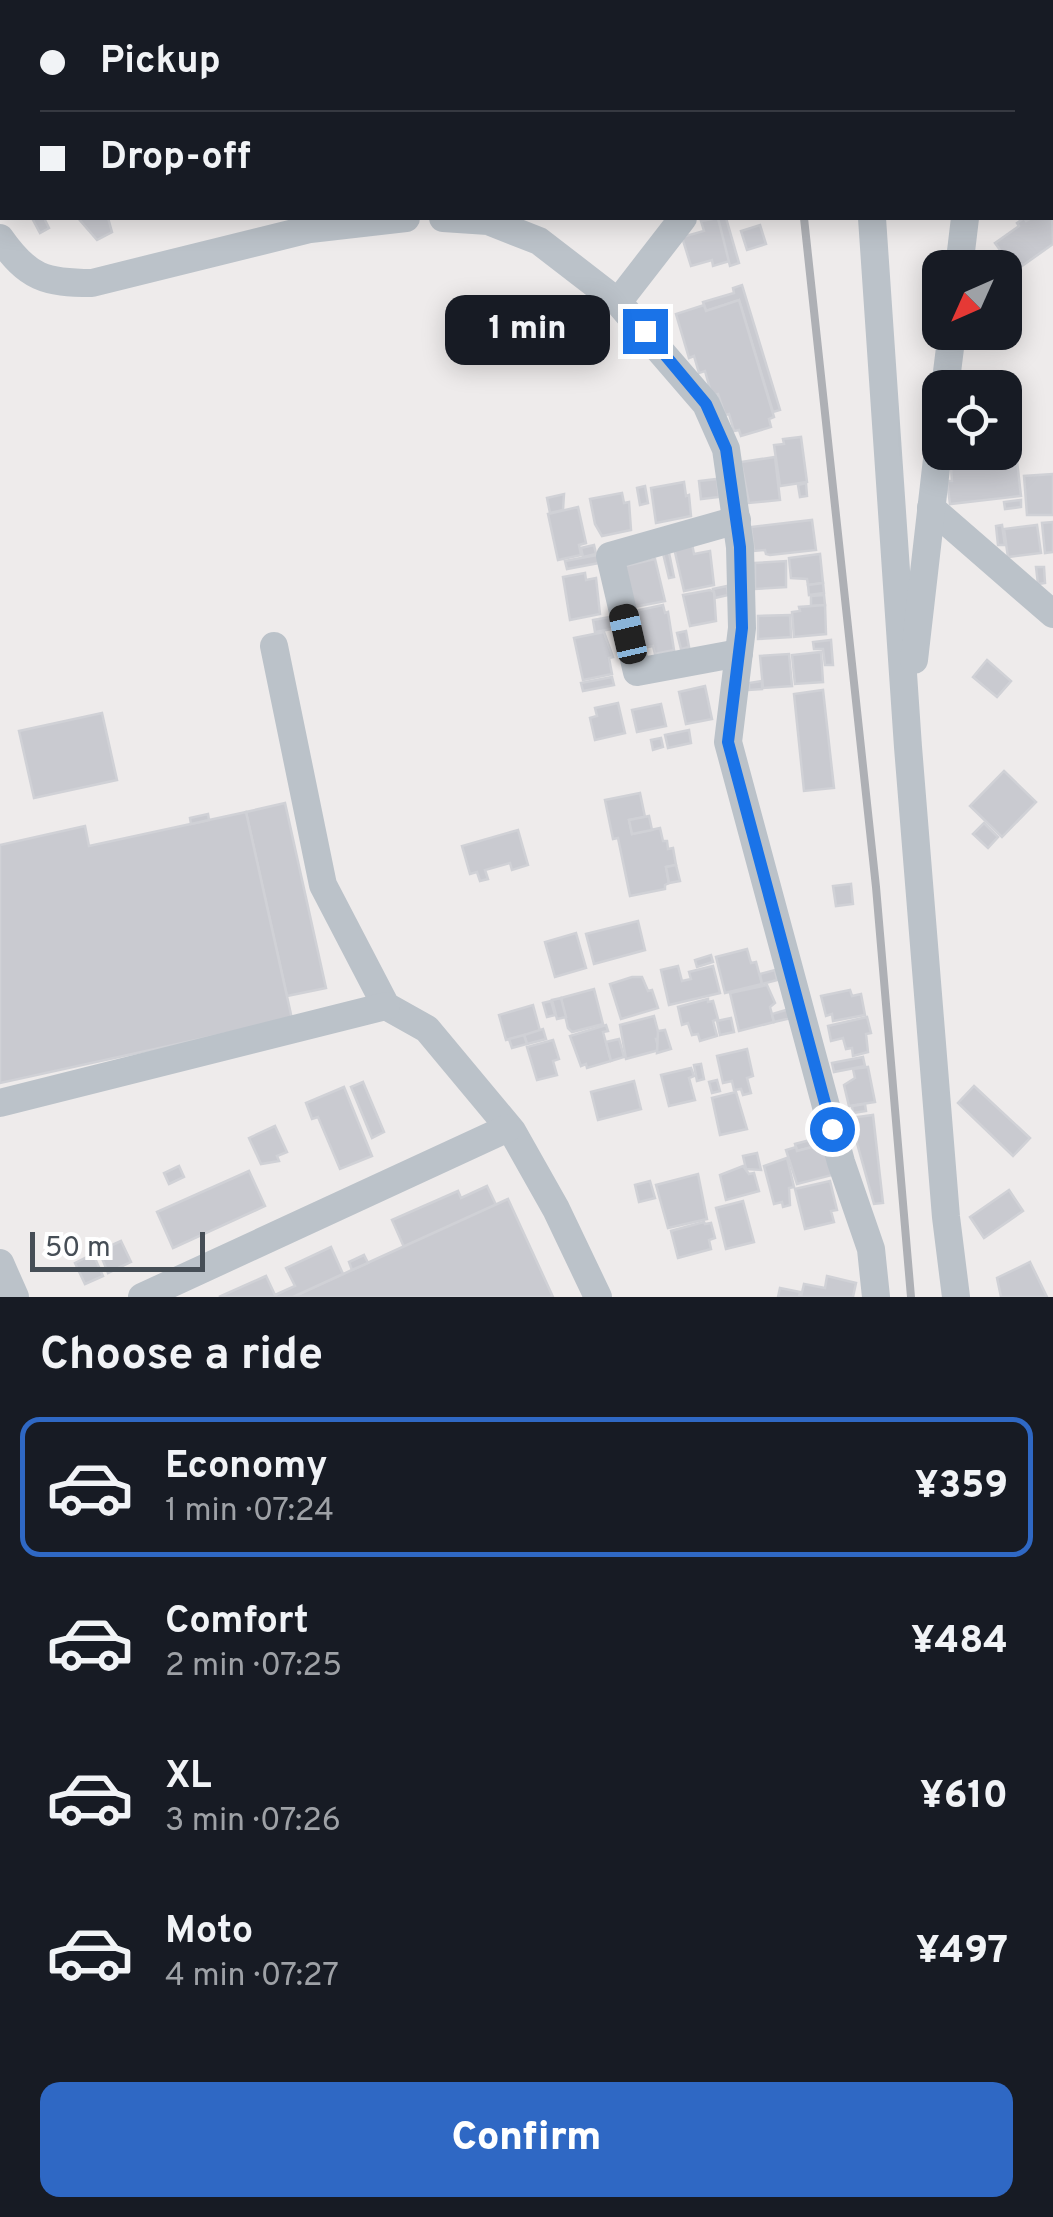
<!DOCTYPE html>
<html lang="en">
<head>
<meta charset="utf-8">
<style>
	:root { --surface:#171b24; --page:#242831; --text:#f1f3f6; --muted:#9ea1a6; --line:#363941; --accent:#2f68c4 }
	body { margin:0; font-family:Overpass,sans-serif; background:var(--page); color:var(--text); height:100vh; display:flex; flex-direction:column; font-size:38px; white-space:nowrap }
	* { box-sizing:border-box; margin:0 }
	p { font-size:32px; color:var(--muted) }
	.icon { flex:none; width:55px; height:55px; fill:none; stroke:currentColor; stroke-width:2; stroke-linecap:round; stroke-linejoin:round }
	.map { position:relative; height:1297px; overflow:hidden }
	.details { display:flex; flex-direction:column; background:var(--surface); flex:1 }
	.details>* { flex:none }
	.guide { position:absolute; left:0px; top:0px; width:1055px; height:220px; box-shadow:0 5px 25px #0003; display:grid; align-content:center; height:220px; padding:0 40px; background:var(--surface) }
	.needle { width:65px; rotate:225deg }
	.buttons { position:absolute; left:922px; top:250px; display:grid; gap:20px }
	.buttons a { display:grid; place-items:center; width:100px; height:100px; border-radius:20px; background:var(--surface); box-shadow:0 5px 25px #0003; font-size:50px }
	.scale { position:absolute; left:30px; bottom:25px; width:175px; box-sizing:border-box; padding-left:10px; border:5px solid #464e56; border-top:0; font-size:28px; line-height:35px; white-space:nowrap; color:#464e56; -webkit-text-stroke:8px #fff; paint-order:stroke }
	.end { position:absolute; width:45px; height:45px; margin:-22px; border:12px solid #1a73e8; background:#fff; box-shadow:0 0 0 5px #fff }
	.from { border-radius:50% }
	.bubble { position:absolute; height:70px; border-radius:20px; background:var(--surface); box-shadow:0 5px 25px #0003; font-size:32px; font-weight:800; line-height:70px; text-align:center }
	.car { position:absolute; width:30px; height:60px; margin:-30px -15px; border-radius:12px; box-shadow:0 0 8px 2px #0007; background:linear-gradient(#222 24%,#8ab4d8 0 40%,#222 0 76%,#8ab4d8 0 86%,#222 0) }
	.guide b { display:flex; align-items:center; gap:35px; height:95px; font-size:38px }
	.guide b+b { border-top:2px solid var(--line) }
	.guide i { width:25px; height:25px; background:var(--text) }
	ul { padding:0; list-style:none }
	li { display:flex; align-items:center; gap:30px; height:140px; margin:0 20px 15px; padding:0 20px; border:5px solid transparent; border-radius:20px }
	li div { flex:1 }
	li b { display:block; font-size:38px }
	li em { font-style:normal; font-weight:800 }
	li.active { border-color:var(--accent) }
	li>.icon { width:90px; height:90px; stroke-width:1.5 }
	h2 { padding:0 40px; font-size:45px; line-height:120px }
	.cta { display:flex; gap:20px; margin-top:auto; padding:20px 40px }
	.cta a { flex:1; height:115px; border-radius:20px; background:var(--accent); color:#fff; font-size:40px; font-weight:800; line-height:115px; text-align:center }
	.map>svg:first-child { display:block }
</style>
</head>
<body>
<div class="map">
<svg width="1053" height="1297" viewBox="0 0 1053 1297">
	<rect width="100%" height="100%" fill="#eeebeb"/>
	<g fill="#c9cad0" stroke="#d0d1d6" stroke-width="2.5">
		<path d="M0 0H56V2H2L1 33Z"/>
		<path d="M56 0H145L146 2H56Z"/>
		<path d="M610 0H653L655 2H604Z"/>
		<path d="M918 0H985L917 2Z"/>
		<path d="M1052 215 1053 244 1015 271 995 243 1019 226 1017 223 1024 218 1026 221 1031 218H1052Z"/>
		<path d="M36 218H44L49 228 40 233 33 220Z"/>
		<path d="M78 218H108L112 232 97 240Z"/>
		<path d="M718 218 730 261 713 266 712 260 691 266 682 237 704 231 701 221Z"/>
		<path d="M718 218H726L739 263 730 266Z"/>
		<path d="M760 225 766 244 747 250 741 231Z"/>
		<path d="M742 285 780 410 773 412 739 300 706 311 703 302 734 293 733 288Z"/>
		<path d="M739 300 774 417 769 419 771 427 741 436 739 430 734 431 729 414 725 415 718 394 712 396 705 371 699 373 694 356 689 358 676 314 704 305 706 311Z"/>
		<path d="M801 437 807 482 780 486 774 445 784 444 783 439Z"/>
		<path d="M775 457 780 500 749 503 741 462Z"/>
		<path d="M1017 461 1021 496 950 504 947 481H952L951 468Z"/>
		<path d="M1053 474V515H1027L1024 476Z"/>
		<path d="M717 479 719 497 701 499 699 481Z"/>
		<path d="M684 482 686 496 689 495 691 516 656 523 651 488Z"/>
		<path d="M806 483 807 496 800 497 798 485Z"/>
		<path d="M645 486 648 503 640 505 637 488Z"/>
		<path d="M622 493 624 503 629 502 631 530 602 536 595 524 590 499Z"/>
		<path d="M564 494 563 510 550 513 547 498Z"/>
		<path d="M1021 500V507L1005 509 1004 502Z"/>
		<path d="M578 507 586 543 579 545 581 555 558 560 548 514Z"/>
		<path d="M812 520 816 550 770 555 766 554 765 550 754 551 751 527Z"/>
		<path d="M1053 522V552L1045 553 1042 523Z"/>
		<path d="M1002 525 1005 545H998L996 526Z"/>
		<path d="M1037 525 1041 553 1008 557 1004 529Z"/>
		<path d="M692 544 694 554 710 551 714 585 684 591 674 548Z"/>
		<path d="M594 545 596 554 583 557 581 548Z"/>
		<path d="M668 548 674 577 669 578 662 549Z"/>
		<path d="M820 554 823 583 808 585 807 579 791 578 789 558Z"/>
		<path d="M597 555 599 563 567 569 565 561Z"/>
		<path d="M655 559 665 601 634 607 625 566Z"/>
		<path d="M786 561V587L755 589V563Z"/>
		<path d="M1036 567H1044L1045 583 1038 584Z"/>
		<path d="M585 573 586 580 596 578 600 614 570 620 563 577Z"/>
		<path d="M823 583 824 593 809 595 808 585Z"/>
		<path d="M727 586 728 595 715 598 713 589Z"/>
		<path d="M710 590 714 592 716 621 690 626 683 595Z"/>
		<path d="M824 595 825 605 811 606V596Z"/>
		<path d="M663 605 665 613 668 612 674 650 655 654 653 646 643 648 635 611Z"/>
		<path d="M825 605 826 634 794 637 792 612 800 611 799 607Z"/>
		<path d="M790 615 791 637 758 639V616Z"/>
		<path d="M610 617 612 629 595 632 593 620Z"/>
		<path d="M686 631 689 647 681 649 677 633Z"/>
		<path d="M604 632 613 657 609 658 612 674 583 680 574 638Z"/>
		<path d="M831 640 833 665H825L823 649H814L813 642Z"/>
		<path d="M821 652 823 682 795 684 792 655Z"/>
		<path d="M789 654 792 686 763 688 760 656Z"/>
		<path d="M987 660 1011 681 997 697 973 677Z"/>
		<path d="M612 677 614 685 583 691 581 683Z"/>
		<path d="M762 681V689L749 690V683Z"/>
		<path d="M705 686 712 719 686 724 679 692Z"/>
		<path d="M823 690 834 788 804 791 794 694Z"/>
		<path d="M618 703 625 733 595 740 590 718 597 716 595 708Z"/>
		<path d="M661 704 666 726 637 732 632 710Z"/>
		<path d="M102 713 117 780 34 798 19 731Z"/>
		<path d="M689 730 691 743 668 748 665 735Z"/>
		<path d="M661 738 663 747 653 750 651 740Z"/>
		<path d="M1004 771 1036 802 1002 837 970 806Z"/>
		<path d="M640 793 645 817 629 820 632 834 660 828 663 841H667L668 849 673 848 676 865 666 867 669 883 665 885V889L630 896 618 838 613 839 605 800Z"/>
		<path d="M285 803 326 988 287 996 246 812Z"/>
		<path d="M246 812 292 1019 0 1083V845L85 826 89 846Z"/>
		<path d="M208 814 209 820 191 824 190 818Z"/>
		<path d="M649 816 652 830 632 834 629 820Z"/>
		<path d="M984 823 998 837 988 848 973 834Z"/>
		<path d="M518 830 528 865 512 870 510 863 485 870 488 879 480 881 477 872 470 874 462 846Z"/>
		<path d="M676 865 680 881 669 883 666 867Z"/>
		<path d="M851 884 853 904 836 906 833 886Z"/>
		<path d="M638 921 645 950 594 964 586 934Z"/>
		<path d="M576 933 586 968 555 977 545 942Z"/>
		<path d="M747 949 751 963 756 962 762 984 725 993 716 957Z"/>
		<path d="M711 955 713 962 697 967 695 960Z"/>
		<path d="M678 966 682 981 691 979 689 972 713 966 720 993 669 1005 661 970Z"/>
		<path d="M775 970 777 980 762 984 760 974Z"/>
		<path d="M632 977H642L648 991 652 990 658 1008 621 1019 610 984Z"/>
		<path d="M767 985 775 1003 770 1007 774 1022 739 1031 730 993Z"/>
		<path d="M594 989 603 1024 572 1032 568 1028 561 998Z"/>
		<path d="M850 990 852 996 861 994 865 1015 833 1021 832 1014 826 1016 821 996Z"/>
		<path d="M561 998 566 1017 557 1019 552 1000Z"/>
		<path d="M708 999V1002L713 1001 718 1019 713 1021 717 1036 700 1041 698 1034 692 1035 688 1023 682 1025 678 1007Z"/>
		<path d="M551 1001 555 1015 547 1017 543 1003Z"/>
		<path d="M533 1005 540 1031 506 1040 499 1015Z"/>
		<path d="M789 1009 791 1018 774 1022 772 1014Z"/>
		<path d="M654 1016 660 1039H656L659 1050 626 1059 620 1025Z"/>
		<path d="M867 1017 871 1033 866 1034 868 1052 853 1056 852 1048 846 1049 843 1038 831 1041 828 1026Z"/>
		<path d="M731 1018 734 1032 720 1035 717 1021Z"/>
		<path d="M606 1025 608 1031 603 1032 611 1061 587 1068 586 1064 581 1066 570 1036Z"/>
		<path d="M543 1029 546 1039 527 1044 524 1035Z"/>
		<path d="M665 1030 671 1049 657 1053 658 1031Z"/>
		<path d="M524 1035 527 1044 512 1048 509 1039Z"/>
		<path d="M619 1039 624 1057 611 1061 606 1042Z"/>
		<path d="M553 1040 559 1059 553 1061 557 1075 537 1080 527 1047Z"/>
		<path d="M747 1049 753 1076 747 1078 751 1093 743 1095 741 1089 734 1090 732 1081 723 1083 717 1056Z"/>
		<path d="M863 1057 865 1066 834 1072 832 1063Z"/>
		<path d="M701 1064 704 1079 697 1081 694 1065Z"/>
		<path d="M868 1067 875 1102 849 1106 844 1085 855 1078 853 1069Z"/>
		<path d="M691 1068 694 1076 689 1078 695 1100 669 1106 661 1075Z"/>
		<path d="M717 1080 720 1091 712 1093 709 1082Z"/>
		<path d="M634 1081 641 1109 598 1120 591 1092Z"/>
		<path d="M363 1082 384 1132 372 1138 351 1087Z"/>
		<path d="M974 1086 1030 1138 1013 1156 958 1103Z"/>
		<path d="M344 1087 372 1156 340 1169 318 1117 312 1119 306 1103Z"/>
		<path d="M736 1092 747 1129 720 1135 712 1098Z"/>
		<path d="M865 1104 866 1111 853 1113 852 1106Z"/>
		<path d="M873 1115 883 1203 874 1204 850 1118Z"/>
		<path d="M275 1126 287 1152 277 1156 279 1161 261 1164 249 1138Z"/>
		<path d="M810 1140 812 1147 797 1151 795 1144Z"/>
		<path d="M824 1144 836 1174 797 1184 786 1150 796 1147 797 1151Z"/>
		<path d="M757 1153 761 1170 746 1169 743 1156Z"/>
		<path d="M787 1158 794 1187 789 1188 790 1205 783 1207 782 1202 774 1204 764 1166Z"/>
		<path d="M179 1166 184 1177 169 1184 164 1173Z"/>
		<path d="M743 1166 749 1174 754 1173 759 1191 726 1200 720 1175Z"/>
		<path d="M249 1171 265 1206 173 1248 157 1212Z"/>
		<path d="M698 1174 707 1219 668 1228 656 1185Z"/>
		<path d="M650 1181 655 1198 639 1202 635 1185Z"/>
		<path d="M830 1181 837 1210 831 1211 834 1222 805 1229 795 1189Z"/>
		<path d="M487 1186 496 1205 404 1247 392 1220 458 1191 461 1198Z"/>
		<path d="M1009 1190 1023 1211 984 1238 970 1217Z"/>
		<path d="M508 1199 553 1297H293L352 1270Z"/>
		<path d="M743 1201 754 1242 726 1249 716 1208Z"/>
		<path d="M704 1222 705 1224 711 1223 715 1238 709 1240 711 1249 678 1258 671 1231Z"/>
		<path d="M121 1241 131 1262 108 1273 99 1251Z"/>
		<path d="M331 1247 343 1274 293 1297H219L266 1276 275 1295 295 1286 286 1268Z"/>
		<path d="M93 1254 103 1276 85 1284 75 1263Z"/>
		<path d="M364 1255 368 1263 352 1270 349 1262Z"/>
		<path d="M1030 1262 1047 1297H1001L997 1278Z"/>
		<path d="M827 1276 856 1283 853 1297H801L804 1284 825 1288Z"/>
		<path d="M780 1288 800 1292 799 1297H778Z"/>
	</g>
	<g fill="none" stroke-linecap="round" stroke-linejoin="round">
		<g stroke="#bbc2c9" stroke-width="28">
			<path d="M703 0V2"/>
			<path d="M857 0 858 2"/>
			<path d="M993 2 994 0"/>
			<path d="M443 218 488 221 539 241 618 302 706 404 726 449 740 547 742 628 728 742 841 1162 871 1249 876 1297"/>
			<path d="M872 218 908 747 946 1217 956 1297"/>
			<path d="M0 238C28 278 45 283 92 283L310 229 406 218"/>
			<path d="M959 268 965 218"/>
			<path d="M618 302 683 218"/>
			<path d="M945 388 952 332"/>
			<path d="M931 508 1053 614"/>
			<path d="M737 520 610 556 637 672 739 653"/>
			<path d="M274 646 323 885 386 1006 427 1029 512 1131 556 1209 598 1297"/>
			<path d="M914 660 940 433"/>
			<path d="M0 1103 386 1006"/>
			<path d="M0 1263 15 1297"/>
			<path d="M142 1297 508 1128"/>
		</g>
		<g stroke="#aeb0b5" stroke-width="8">
			<path d="M765 0 766 2"/>
			<path d="M804 218 876 887 911 1297"/>
		</g>
	</g>
	<g fill="none" stroke-linecap="round" stroke-linejoin="round">
		<path stroke="#1a73e8" stroke-width="12" d="M645 331 706 404 726 449 740 547 742 628 728 742 832 1129"/>
	</g>
</svg>
<div class="buttons">
<a><svg class="needle" viewBox="-14 -14 28 28"><path d="M0-13l5 13h-10z" fill="#e53935"/><path d="M0 13l5-13h-10z" fill="#9ea1a6"/></svg></a>
<a><svg class="icon" aria-label="locate" viewBox="0 0 24 24"><circle cx="12" cy="12" r="6"/><path d="M12 2v4M12 18v4M2 12h4M18 12h4"/></svg></a>
</div>
<div class="scale">50 m</div>
<i class="end from" style="left:832px;top:1129px"></i>
<i class="end" style="left:645px;top:331px"></i>
<div class="bubble" style="left:445px;top:295px;width:165px">1 min</div>
<i class="car" style="left:628px;top:634px;rotate:347deg"></i>
<div class="guide">
<b><i class="from"></i>Pickup</b>
<b><i></i>Drop-off</b>
</div>
</div>
<section class="details">
<h2>Choose a ride</h2>
<ul>
<li class="active"><svg class="icon" aria-label="car" viewBox="0 0 24 24"><path d="M5 17H2v-5l4-1 3-4h7l3 4 3 1v5h-3M9 17h6M6 11h13"/><circle cx="7" cy="17" r="2"/><circle cx="17" cy="17" r="2"/></svg><div><b>Economy</b><p>1 min · 07:24</p></div><em>¥359</em></li>
<li><svg class="icon" aria-label="car" viewBox="0 0 24 24"><path d="M5 17H2v-5l4-1 3-4h7l3 4 3 1v5h-3M9 17h6M6 11h13"/><circle cx="7" cy="17" r="2"/><circle cx="17" cy="17" r="2"/></svg><div><b>Comfort</b><p>2 min · 07:25</p></div><em>¥484</em></li>
<li><svg class="icon" aria-label="car" viewBox="0 0 24 24"><path d="M5 17H2v-5l4-1 3-4h7l3 4 3 1v5h-3M9 17h6M6 11h13"/><circle cx="7" cy="17" r="2"/><circle cx="17" cy="17" r="2"/></svg><div><b>XL</b><p>3 min · 07:26</p></div><em>¥610</em></li>
<li><svg class="icon" aria-label="car" viewBox="0 0 24 24"><path d="M5 17H2v-5l4-1 3-4h7l3 4 3 1v5h-3M9 17h6M6 11h13"/><circle cx="7" cy="17" r="2"/><circle cx="17" cy="17" r="2"/></svg><div><b>Moto</b><p>4 min · 07:27</p></div><em>¥497</em></li>
</ul>
<div class="cta"><a>Confirm</a></div>
</section>
</body>
</html>
